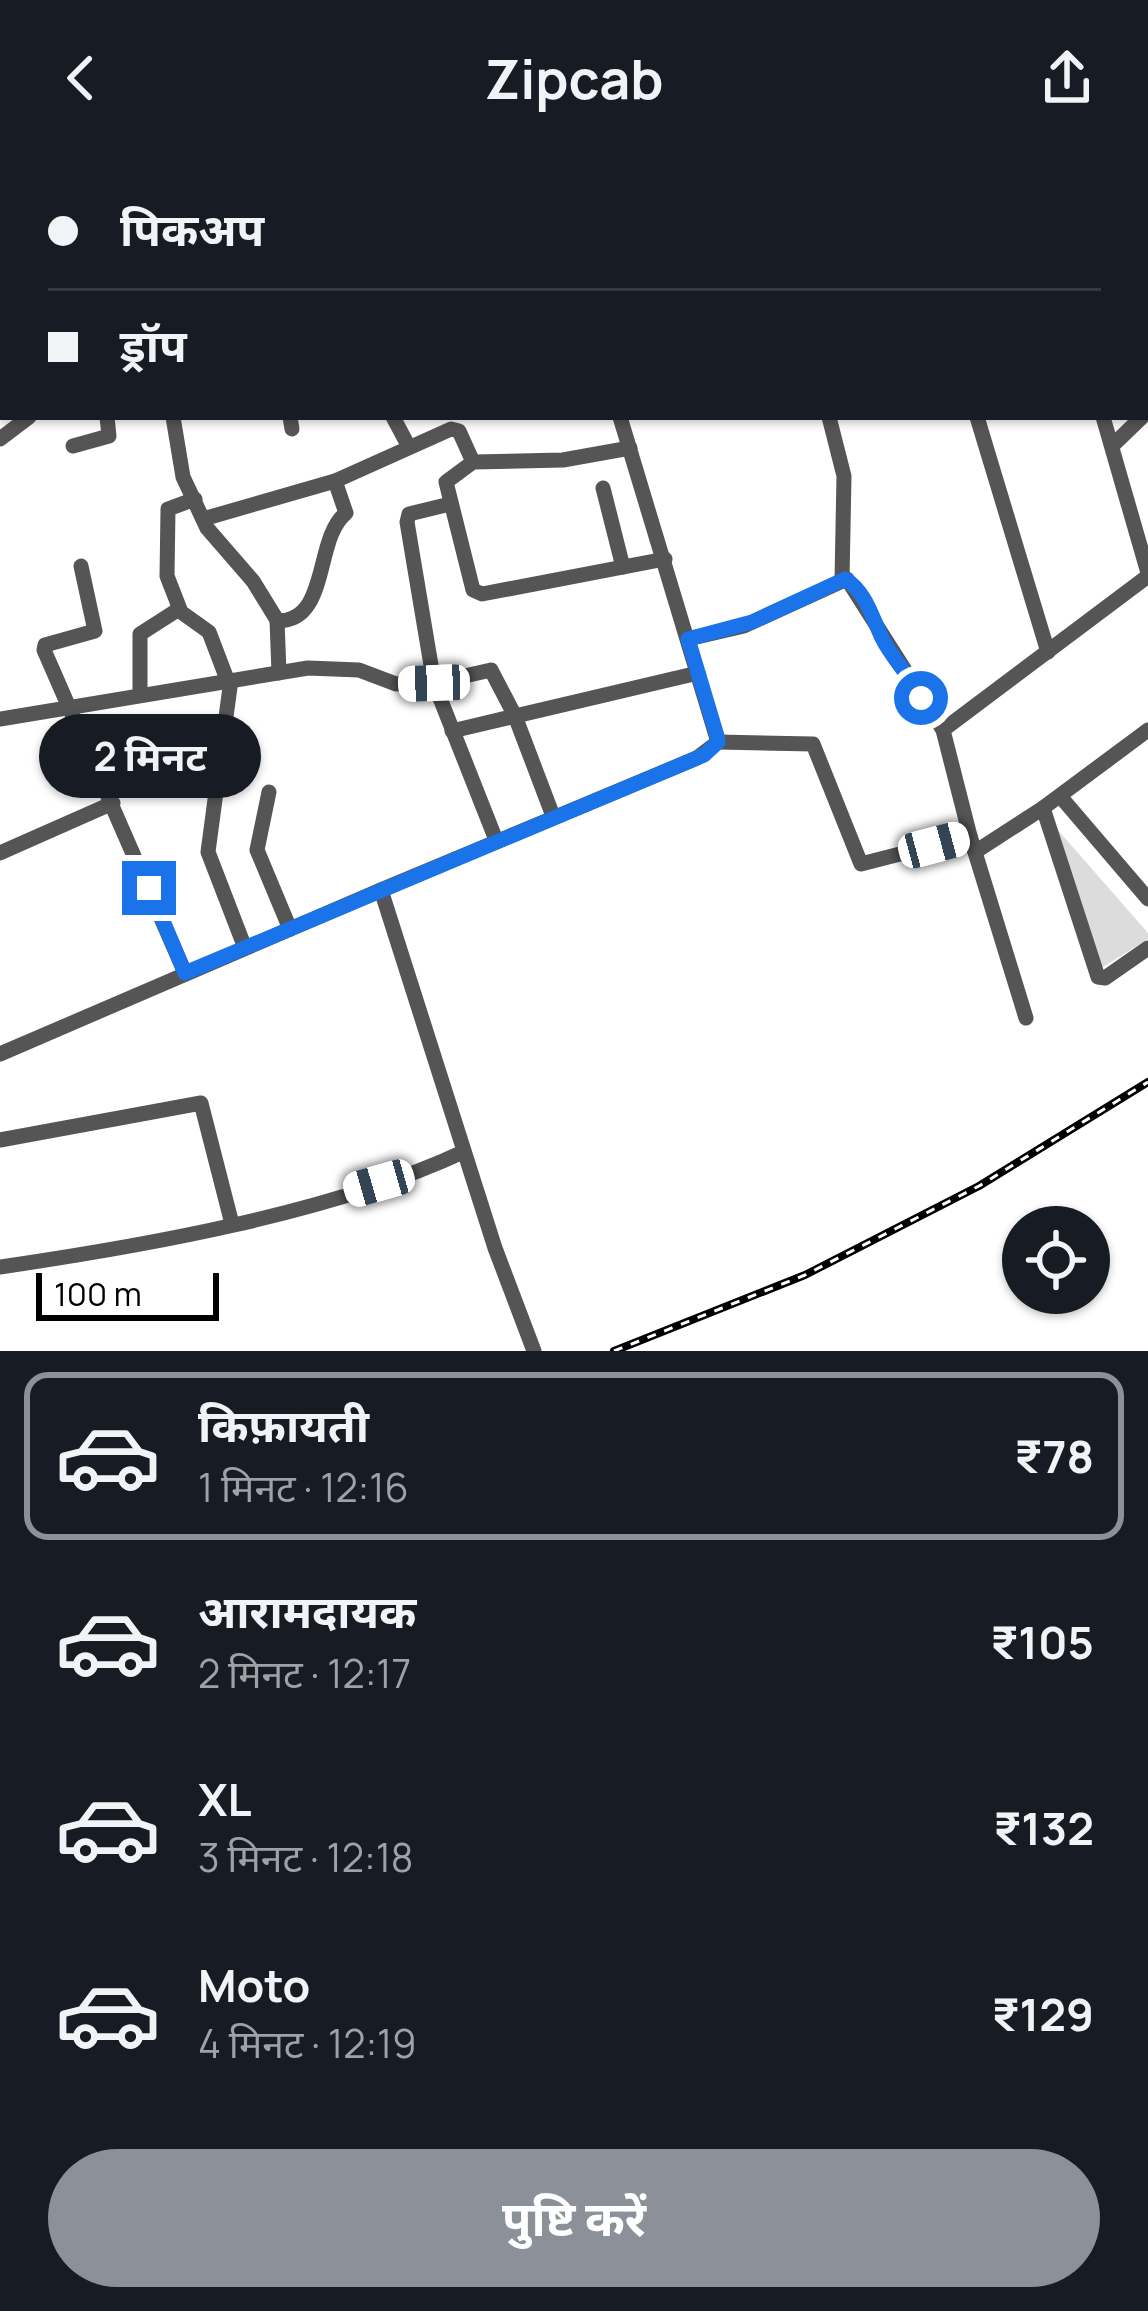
<!DOCTYPE html>
<html lang="hi">
<head>
<meta charset="utf-8">
<style>
	:root { --surface:#171b24; --page:#242831; --text:#f1f3f6; --muted:#9ea1a6; --line:#363941; --accent:#8c9099 }
	body { margin:0; font-family:Manrope,"Noto Sans Devanagari",sans-serif; background:var(--page); color:var(--text); height:100vh; display:flex; flex-direction:column; font-size:45px; white-space:nowrap }
	* { box-sizing:border-box; margin:0 }
	p { font-size:39px; color:var(--muted) }
	.icon { flex:none; width:66px; height:66px; fill:none; stroke:currentColor; stroke-width:2; stroke-linecap:round; stroke-linejoin:round }
	.map { position:relative; height:1195px; overflow:hidden }
	.details { display:flex; flex-direction:column; background:var(--surface); flex:1 }
	.details>* { flex:none }
	.top-card { position:absolute; left:0px; top:0px; width:1149px; height:264px; box-shadow:0 3px 9px #0004; display:grid; align-content:center; height:264px; padding:0 48px; background:var(--surface) }
	.buttons { position:absolute; left:1002px; top:1050px; display:grid; gap:24px }
	.buttons a { display:grid; place-items:center; width:108px; height:108px; border-radius:50%; background:var(--surface); box-shadow:0 3px 9px #0004; font-size:60px }
	.scale { position:absolute; left:36px; bottom:30px; width:183px; box-sizing:border-box; padding-left:12px; border:6px solid #000; border-top:0; font-size:33px; line-height:42px; white-space:nowrap; color:#000; -webkit-text-stroke:9px #fff; paint-order:stroke }
	.end { position:absolute; width:54px; height:54px; margin:-27px; border:15px solid #1a73e8; background:#fff; box-shadow:0 0 0 6px #fff }
	.from { border-radius:50% }
	.bubble { position:absolute; height:84px; border-radius:42px; background:var(--surface); box-shadow:0 3px 9px #0004; font-size:39px; font-weight:700; line-height:84px; text-align:center }
	.car { position:absolute; width:36px; height:72px; margin:-36px -18px; border-radius:15px; box-shadow:0 0 9px 3px #0007; background:linear-gradient(#fff 24%,#345 0 40%,#fff 0 76%,#345 0 86%,#fff 0) }
	.top-card b { display:flex; align-items:center; gap:42px; height:114px; font-size:45px }
	.top-card b+b { border-top:3px solid var(--line) }
	.top-card i { width:30px; height:30px; background:var(--text) }
	ul { padding:21px 0 0; list-style:none }
	li { display:flex; align-items:center; gap:36px; height:168px; margin:0 24px 18px; padding:0 24px; border:6px solid transparent; border-radius:24px }
	li div { flex:1 }
	li b { display:block; font-size:45px }
	li em { font-style:normal; font-weight:700 }
	li.active { border-color:var(--accent) }
	li>.icon { width:108px; height:108px; stroke-width:1.5 }
	.cta { display:flex; gap:24px; margin-top:auto; padding:24px 48px }
	.cta a { flex:1; height:138px; border-radius:72px; background:var(--accent); color:#fff; font-size:48px; font-weight:700; line-height:138px; text-align:center }
	header { display:flex; justify-content:space-between; align-items:center; height:156px; padding:0 48px; background:var(--surface); font-size:54px; font-weight:700 }
	.map>svg:first-child { display:block }
</style>
</head>
<body>
<header><svg class="icon" aria-label="back" viewBox="0 0 24 24"><path d="M15 5l-7 7 7 7"/></svg>Zipcab<svg class="icon" aria-label="share" viewBox="0 0 24 24"><path d="M12 15V3M7 8l5-5 5 5M5 13v7h14v-7"/></svg></header>
<div class="map">
<svg width="1148" height="1195" viewBox="0 0 1148 1195">
	<rect width="100%" height="100%" fill="#fff"/>
	<path fill="#dcdcdc" d="M1050 665 1148 777V783L1095 816Z"/>
	<g fill="none" stroke-linecap="round" stroke-linejoin="round">
		<g stroke="#555" stroke-width="15">
			<path d="M237 0 238 3"/>
			<path d="M538 0 539 3"/>
			<path d="M270 3 272 0"/>
			<path d="M951 3 961 0"/>
			<path d="M1008 3 1018 0"/>
			<path d="M173 261 183 321 207 372 253 425 277 464 279 517"/>
			<path d="M290 261 292 273"/>
			<path d="M393 261 409 291"/>
			<path d="M829 261 844 320 842 424"/>
			<path d="M977 261 1048 496"/>
			<path d="M1103 261 1148 417"/>
			<path d="M0 283 29 261"/>
			<path d="M73 290 109 280 107 261"/>
			<path d="M1112 290 1142 261"/>
			<path d="M630 292 563 304 473 306 446 326 473 434 482 438 665 403"/>
			<path d="M603 332 623 411"/>
			<path d="M195 343 168 353 167 420 181 456 209 476 230 531 208 696 245 792"/>
			<path d="M450 348 409 358 407 366 434 527 496 684"/>
			<path d="M203 363 335 325 451 273 459 275 473 306"/>
			<path d="M81 410 95 475 45 489 44 494 185 817"/>
			<path d="M277 465C330 466 314 382 346 357L335 325"/>
			<path d="M688 483 744 470 847 423 943 574"/>
			<path d="M140 539V478L179 453"/>
			<path d="M0 563 308 512 359 514 396 528 434 527 491 514 515 560 553 660"/>
			<path d="M452 575 698 517"/>
			<path d="M718 586 813 588 861 708 970 680"/>
			<path d="M269 636 257 694 290 773"/>
			<path d="M1060 640 1148 743"/>
			<path d="M1043 652 1098 821 1105 822 1148 792"/>
			<path d="M975 696 1043 652 1148 574"/>
			<path d="M0 697 113 647"/>
			<path d="M1026 862 970 680 943 574 1148 420"/>
			<path d="M0 898 381 734"/>
			<path d="M0 984 201 947 232 1068"/>
			<path d="M0 1111C144 1090 332 1057 463 996"/>
			<path d="M534 1195 495 1092 381 734 697 602 718 586 620 261"/>
		</g>
		<g stroke="#000" stroke-width="8">
			<path id="rail" d="M614 1195 805 1119 979 1030 1148 926"/>
		</g>
		<use href="#rail" stroke="#fff" stroke-width="3" stroke-dasharray="9" stroke-linecap="butt"/>
	</g>
	<g fill="none" stroke-linecap="round" stroke-linejoin="round">
		<path stroke="#1a73e8" stroke-width="15" d="M149 732 185 817 704 599 718 586 717 580 688 483 752 466 845 423C866 436 872 461 882 482 893 504 910 519 921 542"/>
	</g>
</svg>
<div class="buttons">
<a><svg class="icon" aria-label="locate" viewBox="0 0 24 24"><circle cx="12" cy="12" r="6"/><path d="M12 2v4M12 18v4M2 12h4M18 12h4"/></svg></a>
</div>
<div class="scale">100 m</div>
<i class="end from" style="left:921px;top:542px"></i>
<i class="end" style="left:149px;top:732px"></i>
<div class="bubble" style="left:39px;top:558px;width:222px">2 मिनट</div>
<i class="car" style="left:434px;top:527px;rotate:268deg"></i>
<i class="car" style="left:934px;top:689px;rotate:75deg"></i>
<i class="car" style="left:379px;top:1027px;rotate:254deg"></i>
<div class="top-card">
<b><i class="from"></i>पिकअप</b>
<b><i></i>ड्रॉप</b>
</div>
</div>
<section class="details">
<ul>
<li class="active"><svg class="icon" aria-label="car" viewBox="0 0 24 24"><path d="M5 17H2v-5l4-1 3-4h7l3 4 3 1v5h-3M9 17h6M6 11h13"/><circle cx="7" cy="17" r="2"/><circle cx="17" cy="17" r="2"/></svg><div><b>किफ़ायती</b><p>1 मिनट · 12:16</p></div><em>₹78</em></li>
<li><svg class="icon" aria-label="car" viewBox="0 0 24 24"><path d="M5 17H2v-5l4-1 3-4h7l3 4 3 1v5h-3M9 17h6M6 11h13"/><circle cx="7" cy="17" r="2"/><circle cx="17" cy="17" r="2"/></svg><div><b>आरामदायक</b><p>2 मिनट · 12:17</p></div><em>₹105</em></li>
<li><svg class="icon" aria-label="car" viewBox="0 0 24 24"><path d="M5 17H2v-5l4-1 3-4h7l3 4 3 1v5h-3M9 17h6M6 11h13"/><circle cx="7" cy="17" r="2"/><circle cx="17" cy="17" r="2"/></svg><div><b>XL</b><p>3 मिनट · 12:18</p></div><em>₹132</em></li>
<li><svg class="icon" aria-label="car" viewBox="0 0 24 24"><path d="M5 17H2v-5l4-1 3-4h7l3 4 3 1v5h-3M9 17h6M6 11h13"/><circle cx="7" cy="17" r="2"/><circle cx="17" cy="17" r="2"/></svg><div><b>Moto</b><p>4 मिनट · 12:19</p></div><em>₹129</em></li>
</ul>
<div class="cta"><a>पुष्टि करें</a></div>
</section>
</body>
</html>
